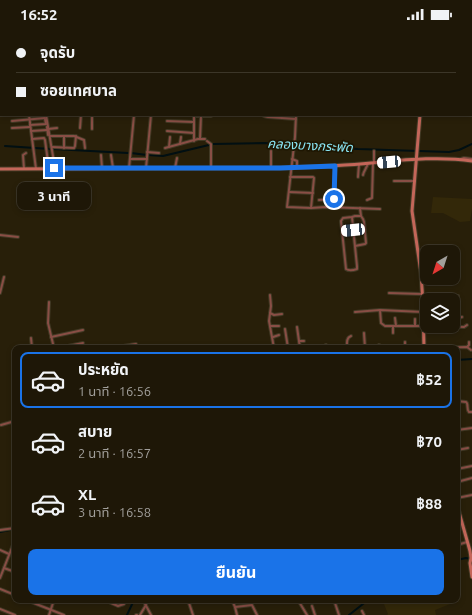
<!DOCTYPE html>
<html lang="th">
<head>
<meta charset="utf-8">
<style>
	:root { --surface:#1e1707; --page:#2b2415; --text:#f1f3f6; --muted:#a19f9b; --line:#3c3628; --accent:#1a73e8 }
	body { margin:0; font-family:Ubuntu,"Noto Sans Thai",sans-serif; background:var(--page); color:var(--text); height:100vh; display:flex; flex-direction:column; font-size:15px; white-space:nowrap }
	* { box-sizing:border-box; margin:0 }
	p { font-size:13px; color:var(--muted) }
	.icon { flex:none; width:22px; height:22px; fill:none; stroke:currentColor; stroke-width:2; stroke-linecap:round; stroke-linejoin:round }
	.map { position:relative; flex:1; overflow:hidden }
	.sheet { position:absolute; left:12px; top:317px; width:448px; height:258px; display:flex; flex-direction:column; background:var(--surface); border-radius:8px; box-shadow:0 2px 6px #0003,0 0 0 1px var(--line) }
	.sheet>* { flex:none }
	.top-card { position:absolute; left:0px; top:0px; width:472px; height:88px; box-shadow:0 2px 6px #0003,0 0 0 1px var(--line); display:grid; align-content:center; height:88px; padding:0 16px; background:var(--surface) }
	.needle { width:26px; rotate:219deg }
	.tools { position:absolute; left:420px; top:217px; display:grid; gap:8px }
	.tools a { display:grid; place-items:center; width:40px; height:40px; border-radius:8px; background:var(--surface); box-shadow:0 2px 6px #0003,0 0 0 1px var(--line); font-size:20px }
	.end { position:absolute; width:18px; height:18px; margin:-9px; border:5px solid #1a73e8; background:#fff; box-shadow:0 0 0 2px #fff }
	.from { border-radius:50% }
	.bubble { position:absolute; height:28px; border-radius:8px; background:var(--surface); box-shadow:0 2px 6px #0003,0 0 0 1px var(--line); font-size:13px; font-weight:700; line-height:28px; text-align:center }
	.car { position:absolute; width:12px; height:24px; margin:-12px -6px; border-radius:5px; box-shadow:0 0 3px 1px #0007; background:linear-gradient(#fff 24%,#345 0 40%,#fff 0 76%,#345 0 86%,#fff 0) }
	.top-card b { display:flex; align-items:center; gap:14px; height:38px; font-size:15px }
	.top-card b+b { border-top:1px solid var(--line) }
	.top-card i { width:10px; height:10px; background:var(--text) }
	ul { padding:7px 0 0; list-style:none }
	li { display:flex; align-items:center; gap:12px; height:56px; margin:0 8px 6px; padding:0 8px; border:2px solid transparent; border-radius:8px }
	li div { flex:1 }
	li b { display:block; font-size:15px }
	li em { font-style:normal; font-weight:700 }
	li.selected { border-color:var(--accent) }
	li>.icon { width:36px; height:36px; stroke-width:1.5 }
	.button { display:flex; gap:8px; margin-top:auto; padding:8px 16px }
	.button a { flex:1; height:46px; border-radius:8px; background:var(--accent); color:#fff; font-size:16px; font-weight:700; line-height:46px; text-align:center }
	.status { display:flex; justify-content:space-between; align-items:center; height:28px; padding:0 20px; background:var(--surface); direction:ltr }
	.status svg { height:11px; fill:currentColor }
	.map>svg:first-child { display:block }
</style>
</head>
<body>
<div class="status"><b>16:52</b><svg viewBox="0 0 49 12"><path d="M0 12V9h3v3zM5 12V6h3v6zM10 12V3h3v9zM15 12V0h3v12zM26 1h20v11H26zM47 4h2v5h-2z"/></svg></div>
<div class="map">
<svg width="472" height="587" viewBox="0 0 472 587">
	<rect width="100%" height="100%" fill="#281f09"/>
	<g fill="#332809">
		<path d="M433 169 472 171V181L470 193 460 194 443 185H431Z"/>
		<path d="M457 563 460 572 435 582 436 587H387L388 586 384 576 393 572H457Z"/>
	</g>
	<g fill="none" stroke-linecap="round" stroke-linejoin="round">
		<g stroke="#010f12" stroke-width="2">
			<path d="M5 118 50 121"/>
			<path d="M53 121 128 125"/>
			<path d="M131 125 147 127"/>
			<path d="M148 127 163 128 213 116 264 115 358 121 449 124 459 122 472 116"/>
			<path d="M457 332 472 331"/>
			<path d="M0 504 15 501"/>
			<path d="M457 532 466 530 471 531"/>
			<path d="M127 587 134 572"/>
			<path d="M349 587 368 572"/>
		</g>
		<g stroke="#413924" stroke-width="4">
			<g id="street">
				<path d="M92 0 94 1"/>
				<path d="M114 0 115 1"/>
				<path d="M258 0 259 1"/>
				<path d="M56 1V0"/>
				<path d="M104 1V0"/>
				<path d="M277 1V0"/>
				<path d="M292 1V0"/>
				<path d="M0 15 1 16"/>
				<path d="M29 87 36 141"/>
				<path d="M46 87 55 140"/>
				<path d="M263 87 264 88 268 89 296 91"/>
				<path d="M296 87 295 109 287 179 311 180 326 179 380 181"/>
				<path d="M194 88H201L200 111"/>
				<path d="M201 88H211"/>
				<path d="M12 93 45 90"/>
				<path d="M167 93 194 94"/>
				<path d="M30 97 46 96 45 91"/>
				<path d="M47 99 48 107"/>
				<path d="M12 100 30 99"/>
				<path d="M80 100 81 87"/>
				<path d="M48 101 57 100"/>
				<path d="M92 101V87"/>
				<path d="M31 103 47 102"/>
				<path d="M167 103 194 105"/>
				<path d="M50 108H74L84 112 85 120"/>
				<path d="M32 111 44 110 45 112 49 141"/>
				<path d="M194 113V87"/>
				<path d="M207 113 211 116V140"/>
				<path d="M180 116 181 109"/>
				<path d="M52 119 74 120 75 118 76 108"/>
				<path d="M169 119 170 109"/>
				<path d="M64 120V108"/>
				<path d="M165 120 198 111H205"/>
				<path d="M374 123V134"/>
				<path d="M147 124 159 125"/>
				<path d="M101 127 102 140"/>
				<path d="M111 127 113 140"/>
				<path d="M130 131H147"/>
				<path d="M292 131 297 133V139"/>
				<path d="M461 131 464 130 472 131"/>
				<path d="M129 140 134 87"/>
				<path d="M146 140 151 87"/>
				<path d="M175 140 177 130"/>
				<path d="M271 140V123"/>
				<path d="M24 141 23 127 26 125"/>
				<path d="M59 143 64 144"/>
				<path d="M59 146V140"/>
				<path d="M363 147C364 142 367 140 368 135"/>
				<path d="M290 149H313L314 150 311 180"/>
				<path d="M358 149 359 136"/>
				<path d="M394 153H415"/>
				<path d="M289 164 313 165"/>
				<path d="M319 172 334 171 335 137"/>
				<path d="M367 172 372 170 373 135"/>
				<path d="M352 189 343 190 341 193 346 241C349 243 354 242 357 241V238L352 189 355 188H361"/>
				<path d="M342 204 365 202"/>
				<path d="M0 207 18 209"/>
				<path d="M355 218 365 216 366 215 364 194 363 191 361 188 360 180"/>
				<path d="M422 252 439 250"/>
				<path d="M0 265 4 249"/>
				<path d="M389 265 422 266"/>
				<path d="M270 267 271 278 269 293 274 320"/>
				<path d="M423 268H458"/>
				<path d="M49 274 48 295 54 320"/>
				<path d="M380 282 381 295 385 298H424"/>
				<path d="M355 284 380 282 423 284"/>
				<path d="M270 285 274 287 282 286"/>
				<path d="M395 290 396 298"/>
				<path d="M270 298H279"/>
				<path d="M415 298V291"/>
				<path d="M424 298 464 299 467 297"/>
				<path d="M297 299 300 320"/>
				<path d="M455 299C455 293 456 290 462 289"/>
				<path d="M285 301 288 320"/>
				<path d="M364 305 365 320"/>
				<path d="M393 305V298"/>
				<path d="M51 309 83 302"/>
				<path d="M273 309 279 307"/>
				<path d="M31 310 32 320"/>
				<path d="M299 313H304"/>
				<path d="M405 314V320"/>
				<path d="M379 317 381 318 382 320"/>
				<path d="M467 319 469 317V314"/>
				<path d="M58 320 83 315"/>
				<path d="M111 320 136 316"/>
				<path d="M321 320 326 317"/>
				<path d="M347 320C347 315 346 310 351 308"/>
				<path d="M434 320 467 319 471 322"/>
				<path d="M457 320 459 325"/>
				<path d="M15 362 13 365 15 373"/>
				<path d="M457 373 466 374C469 376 466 381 469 384H472"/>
				<path d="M1 397 15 393"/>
				<path d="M457 402 472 400"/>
				<path d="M457 422 468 420"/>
				<path d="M457 441 472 438"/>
				<path d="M457 454 472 450"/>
				<path d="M457 470 472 467"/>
				<path d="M0 502 15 500"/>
				<path d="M457 517 467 514"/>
				<path d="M0 522 9 526"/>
				<path d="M4 540 15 544"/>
				<path d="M0 550 15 512"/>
				<path d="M0 561 15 567"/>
				<path d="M26 572 64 587"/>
				<path d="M104 572 118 578 124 576"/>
				<path d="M143 572 151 587"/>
				<path d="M188 572 193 587"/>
				<path d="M232 572 235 579 252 577 257 587"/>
				<path d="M298 572 307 587"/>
				<path d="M334 572 339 587"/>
				<path d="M312 578 315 587"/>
				<path d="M235 579 237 587"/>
				<path d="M0 581 15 587"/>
				<path d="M362 583 364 587"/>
				<path d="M49 587 54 572"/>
				<path d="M136 587H137"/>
				<path d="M140 587 146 577"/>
			</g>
		</g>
		<g stroke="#413924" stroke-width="5">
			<g id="secondary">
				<path d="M5 1 6 0"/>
				<path d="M425 1V0"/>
				<path d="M0 12 1 10"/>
				<path d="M420 87 412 183 421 245 423 276 424 320"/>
				<path d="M0 141 280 140C310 139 341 138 371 135 404 132 439 128 472 133"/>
				<path d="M457 477 470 523 471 530 470 535 472 549"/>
			</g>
		</g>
		<use href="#street" stroke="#894e45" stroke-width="2"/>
		<use href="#secondary" stroke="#c46659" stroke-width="3"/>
	</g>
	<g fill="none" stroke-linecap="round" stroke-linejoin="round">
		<path stroke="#1a73e8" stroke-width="5" d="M54 140H280L335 138 334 171"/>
	</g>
	<g text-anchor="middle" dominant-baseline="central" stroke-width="3.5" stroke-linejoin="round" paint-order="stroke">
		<g font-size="13" font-style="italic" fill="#8ae6f5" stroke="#1e1602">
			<text transform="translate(310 117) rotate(3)">คลองบางกระพัด</text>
		</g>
	</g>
</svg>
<div class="tools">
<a><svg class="needle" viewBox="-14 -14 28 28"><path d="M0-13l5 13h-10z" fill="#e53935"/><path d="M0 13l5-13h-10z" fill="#a19f9b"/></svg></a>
<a><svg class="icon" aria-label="layers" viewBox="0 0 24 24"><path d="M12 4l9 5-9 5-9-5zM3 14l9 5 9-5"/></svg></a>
</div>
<i class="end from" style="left:334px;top:171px"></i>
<i class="end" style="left:54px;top:140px"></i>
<div class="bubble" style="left:17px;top:154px;width:74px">3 นาที</div>
<i class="car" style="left:389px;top:134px;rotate:265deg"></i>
<i class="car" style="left:353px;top:202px;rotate:264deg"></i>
<div class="top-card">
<b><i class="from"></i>จุดรับ</b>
<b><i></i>ซอยเทศบาล</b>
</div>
<section class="sheet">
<ul>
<li class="selected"><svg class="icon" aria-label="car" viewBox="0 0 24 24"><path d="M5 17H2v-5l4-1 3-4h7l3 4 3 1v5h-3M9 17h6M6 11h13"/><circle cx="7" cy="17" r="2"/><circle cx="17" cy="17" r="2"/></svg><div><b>ประหยัด</b><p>1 นาที · 16:56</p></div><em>฿52</em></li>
<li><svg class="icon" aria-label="car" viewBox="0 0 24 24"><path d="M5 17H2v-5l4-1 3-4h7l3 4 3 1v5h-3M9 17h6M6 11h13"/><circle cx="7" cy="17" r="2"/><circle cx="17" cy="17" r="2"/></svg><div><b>สบาย</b><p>2 นาที · 16:57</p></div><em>฿70</em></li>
<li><svg class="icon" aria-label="car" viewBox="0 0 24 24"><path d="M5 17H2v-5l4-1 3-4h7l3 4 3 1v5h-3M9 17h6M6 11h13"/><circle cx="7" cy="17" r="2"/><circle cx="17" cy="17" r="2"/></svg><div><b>XL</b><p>3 นาที · 16:58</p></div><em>฿88</em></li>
</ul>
<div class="button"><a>ยืนยัน</a></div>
</section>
</div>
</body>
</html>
